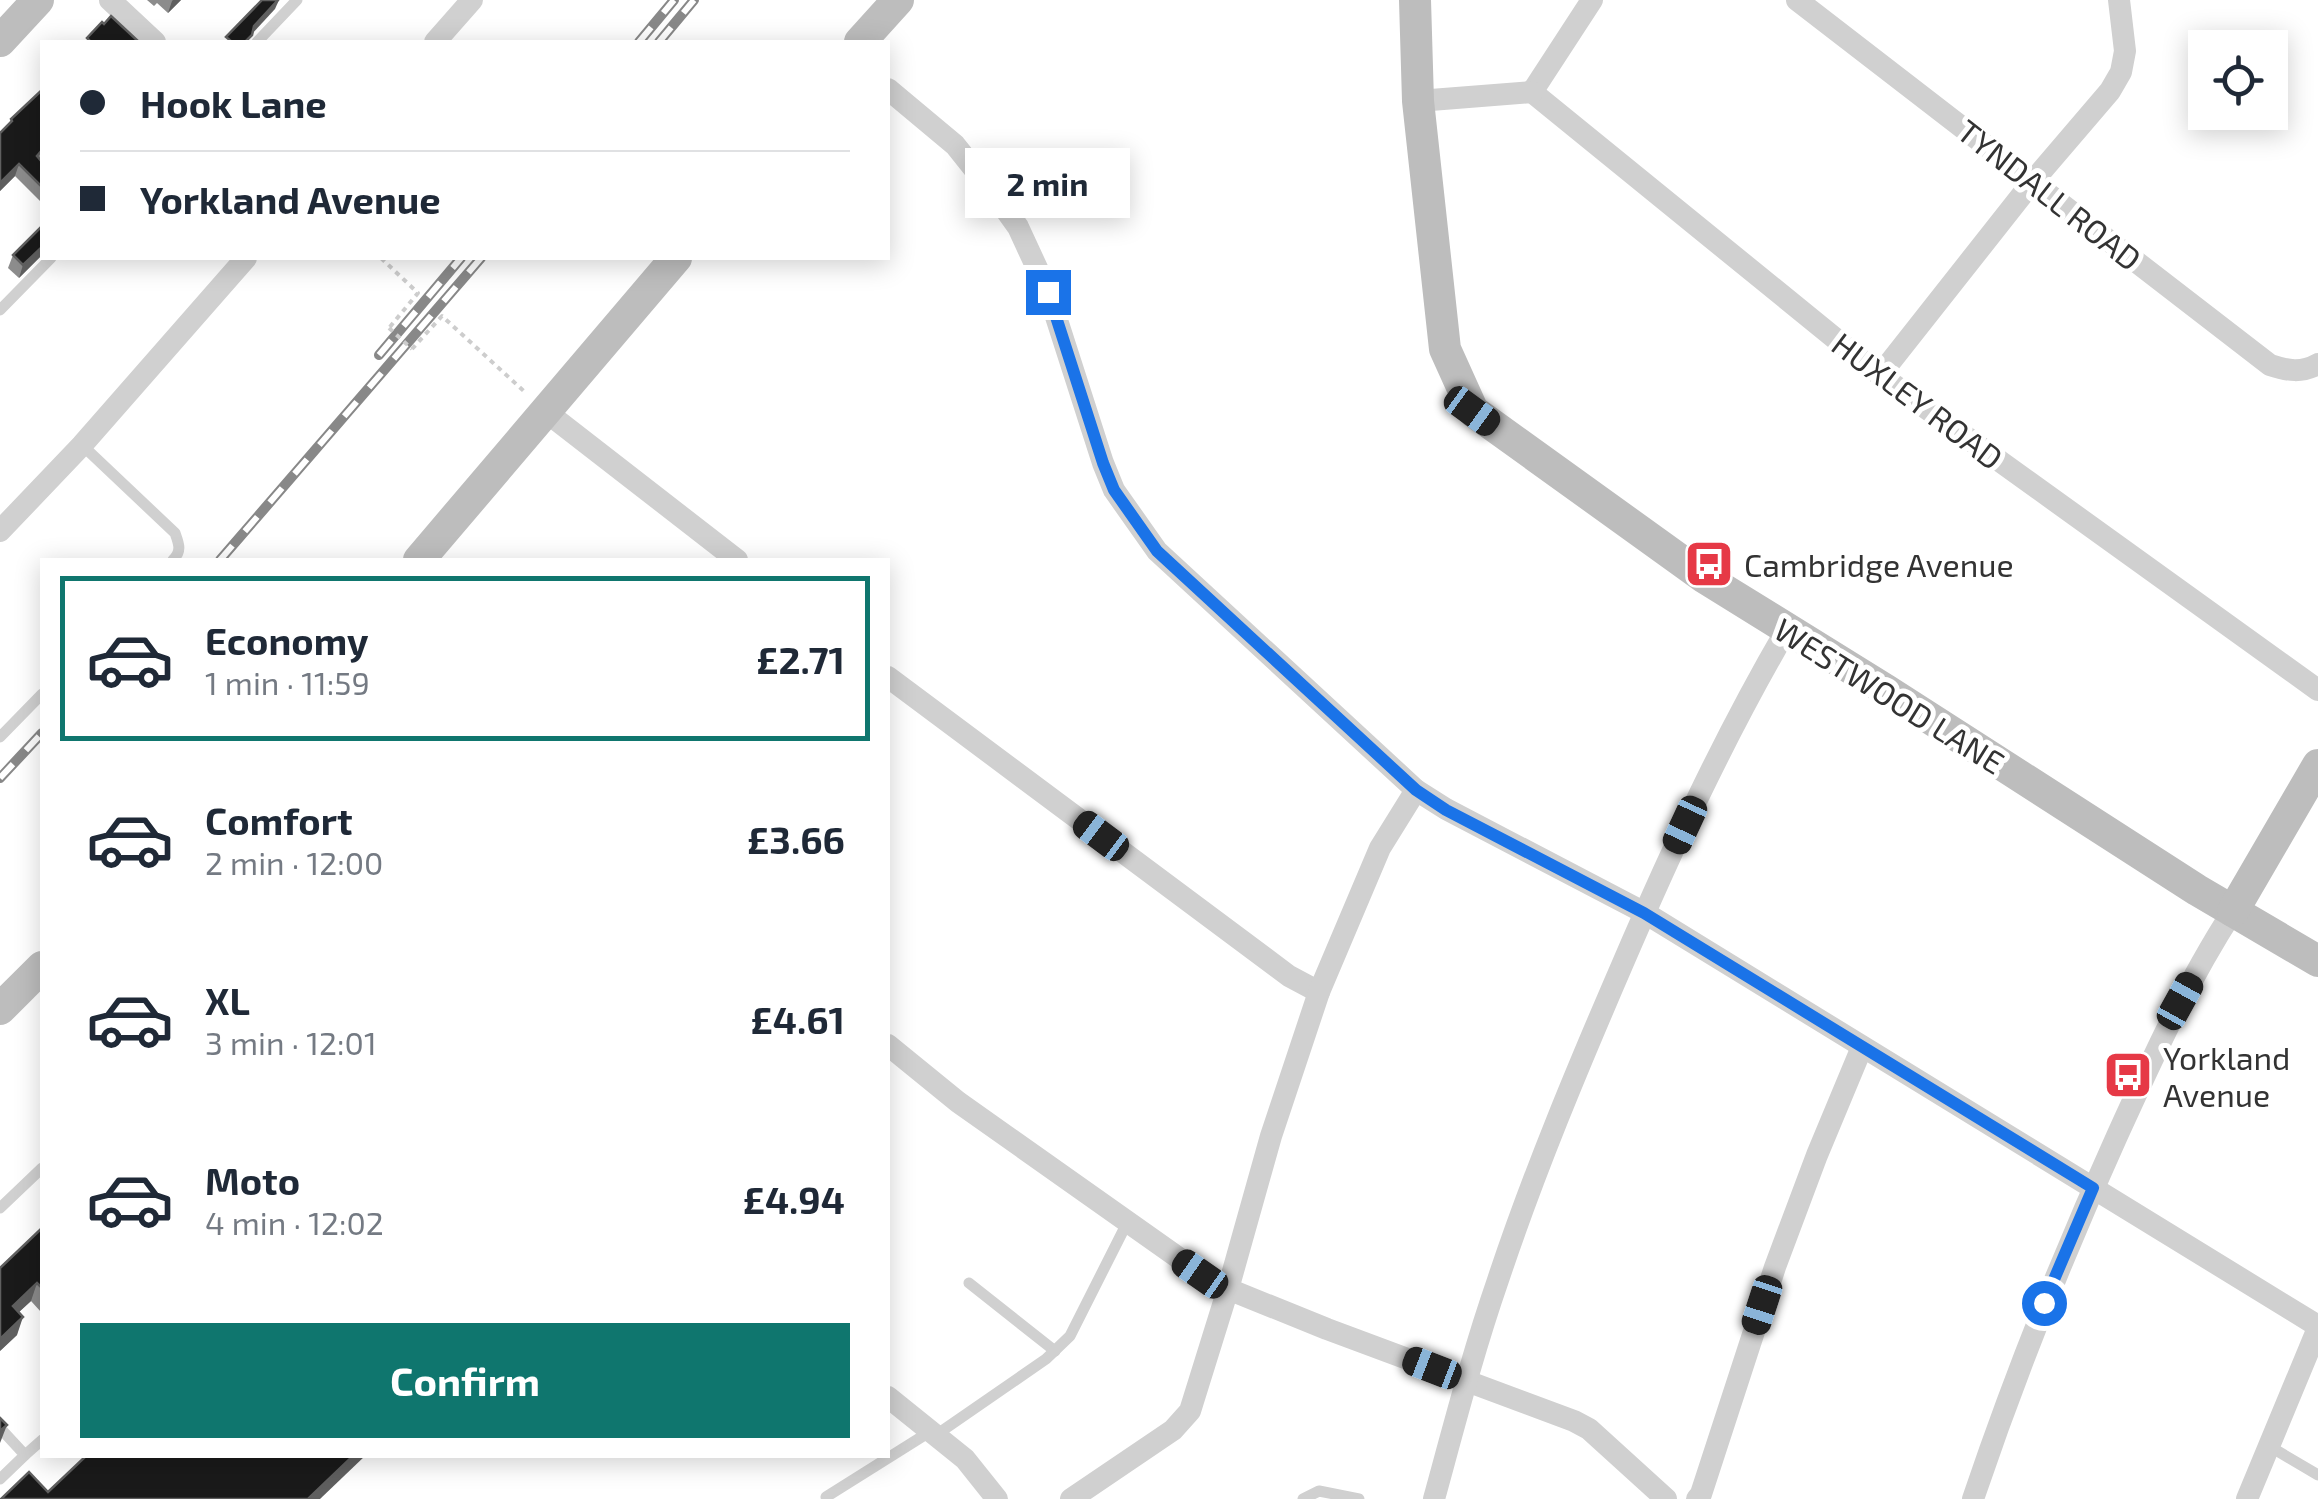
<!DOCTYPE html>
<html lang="en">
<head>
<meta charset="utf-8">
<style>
	:root { --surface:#fff; --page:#f6f6f7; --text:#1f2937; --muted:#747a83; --line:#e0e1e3; --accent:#0f766e }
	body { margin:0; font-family:"Exo 2",sans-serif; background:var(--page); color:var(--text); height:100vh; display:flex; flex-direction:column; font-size:38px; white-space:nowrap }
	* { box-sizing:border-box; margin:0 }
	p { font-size:32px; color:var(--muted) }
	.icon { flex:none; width:55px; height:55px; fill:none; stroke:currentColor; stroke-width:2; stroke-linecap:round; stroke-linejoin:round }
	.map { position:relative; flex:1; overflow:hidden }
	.sheet { position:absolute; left:40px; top:558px; width:850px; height:900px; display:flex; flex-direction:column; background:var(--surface); border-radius:0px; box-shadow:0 5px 25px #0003 }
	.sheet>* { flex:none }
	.banner { position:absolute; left:40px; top:40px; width:850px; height:220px; border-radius:0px; box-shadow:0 5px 25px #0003; display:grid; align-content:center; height:220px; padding:0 40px; background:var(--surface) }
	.controls { position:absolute; left:2188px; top:30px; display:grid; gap:20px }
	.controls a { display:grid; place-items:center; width:100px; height:100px; border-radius:0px; background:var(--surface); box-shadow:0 5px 25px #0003; font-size:50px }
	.end { position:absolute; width:45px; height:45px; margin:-22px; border:12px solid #1a73e8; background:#fff; box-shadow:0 0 0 5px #fff }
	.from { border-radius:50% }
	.bubble { position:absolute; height:70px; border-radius:0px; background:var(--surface); box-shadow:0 5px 25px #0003; font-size:32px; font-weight:700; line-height:70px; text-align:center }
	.car { position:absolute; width:30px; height:60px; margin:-30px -15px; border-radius:12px; box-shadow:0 0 8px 2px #0007; background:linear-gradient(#222 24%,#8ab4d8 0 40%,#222 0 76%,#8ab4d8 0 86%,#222 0) }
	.banner b { display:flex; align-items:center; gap:35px; height:95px; font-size:38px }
	.banner b+b { border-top:2px solid var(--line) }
	.banner i { width:25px; height:25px; background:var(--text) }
	ul { padding:18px 0 0; list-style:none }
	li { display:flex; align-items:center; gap:30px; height:165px; margin:0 20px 15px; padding:0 20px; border:5px solid transparent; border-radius:0px }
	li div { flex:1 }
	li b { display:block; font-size:38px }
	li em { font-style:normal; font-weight:700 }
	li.selected { border-color:var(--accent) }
	li>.icon { width:90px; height:90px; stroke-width:1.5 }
	.button { display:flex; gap:20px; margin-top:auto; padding:20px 40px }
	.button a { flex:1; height:115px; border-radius:0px; background:var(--accent); color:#fff; font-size:40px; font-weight:700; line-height:115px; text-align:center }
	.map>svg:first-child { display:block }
</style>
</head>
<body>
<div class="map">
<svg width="2318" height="1499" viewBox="0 0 2318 1499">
	<rect width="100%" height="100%" fill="#fff"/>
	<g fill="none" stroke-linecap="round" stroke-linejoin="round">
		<g stroke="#cdcdcd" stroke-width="4" stroke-dasharray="5 5" stroke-linecap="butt">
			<path d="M381 258 418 293 389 328"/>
			<path d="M412 349 442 316 527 394"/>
		</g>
		<g stroke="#d0d0d0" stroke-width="11">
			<path d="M257 42 297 0"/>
			<path d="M0 310 51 258"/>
			<path d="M82 445 175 533C179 544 182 551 173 560"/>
			<path d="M0 737 42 694"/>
			<path d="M0 1208 42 1168"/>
			<path d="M969 1283 1055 1351"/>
			<path d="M0 1428 25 1455 0 1479"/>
			<path d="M936 1435 1046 1359 1070 1336 1127 1223"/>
			<path d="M2269 1446 2318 1475"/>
			<path d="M25 1455 42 1440"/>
			<path d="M826 1497 931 1431"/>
			<path d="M1303 1499 1319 1491 1359 1499"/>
		</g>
		<g stroke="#d0d0d0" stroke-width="22">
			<path d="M110 0 155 42"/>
			<path d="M1797 0 2270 365C2288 371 2302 373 2318 364"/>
			<path d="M435 42 472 0"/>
			<path d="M888 89 955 145 998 199 1018 227 1048 292 1103 463 1114 490 1157 551 1416 790 1446 809 1645 913 2318 1326"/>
			<path d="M1532 92 1880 375 2318 690"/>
			<path d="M1532 92 1592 0"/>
			<path d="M1418 101 1532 92"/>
			<path d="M1880 375 2033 181 2110 91 2121 72 2125 51 2119 0"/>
			<path d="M545 411 737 560"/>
			<path d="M0 531 82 445 246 258"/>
			<path d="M888 677 1289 976 1319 992"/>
			<path d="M888 1045 958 1102 1200 1273 1228 1289 1327 1329 1574 1421 1589 1429 1666 1499"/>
			<path d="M888 1397 965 1459 997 1499"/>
			<path d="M1071 1499 1173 1430 1190 1411 1228 1289 1271 1136 1319 992 1380 848 1416 790"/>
			<path d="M1434 1499C1454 1426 1473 1352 1498 1280 1534 1172 1578 1067 1623 963 1672 849 1724 737 1787 629"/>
			<path d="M1697 1499 1701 1494 1775 1267 1817 1155 1862 1047"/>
			<path d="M1973 1499C2015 1375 2063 1255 2117 1136 2152 1059 2187 982 2233 911"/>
			<path d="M2247 1499 2318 1328"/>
		</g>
		<g stroke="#bdbdbd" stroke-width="32">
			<path d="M1415 0 1418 101 1445 349 1473 411 1705 578 1886 690 2197 890 2318 961"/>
			<path d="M0 41 38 0"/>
			<path d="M860 42 898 0"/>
			<path d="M419 560 676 258"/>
			<path d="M2233 911 2318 765"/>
			<path d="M0 1009 42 967"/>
		</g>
		<g stroke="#888" stroke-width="10">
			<g id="rail">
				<path d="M639 42 674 0"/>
				<path d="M659 42 694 0"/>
				<path d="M379 355 461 258"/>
				<path d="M220 560 481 258"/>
				<path d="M0 778 42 733"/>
			</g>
		</g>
		<use href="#rail" stroke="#fff" stroke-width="6" stroke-dasharray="19" stroke-linecap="butt"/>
		<path stroke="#cdcdcd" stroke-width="4" stroke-dasharray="5 5" stroke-linecap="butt" d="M389 328 412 349"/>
	</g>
	<g fill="#8c8c8c">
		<path d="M147 0H181L168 13 157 3 154 6Z"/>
		<path d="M42 90V157L40 160 42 162V198L40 201 15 176 0 191V133L9 124 11 119Z"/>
		<path d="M42 226V255L19 278 8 268 13 255Z"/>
		<path d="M42 1228V1311L41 1312 31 1301 19 1312 17 1335 0 1351Z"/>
	</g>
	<g fill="#5f5f5f">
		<path d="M173 0H181L168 13 172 1Z"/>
		<path d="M279 0 275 9 250 36 254 26Z"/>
		<path d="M19 164 15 176 0 191V183Z"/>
		<path d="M42 247V255L19 278 23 265Z"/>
		<path d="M37 1283 31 1301 6 1324 13 1306Z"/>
		<path d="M23 1317 17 1335 0 1351V1339Z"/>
		<path d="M7 1425 0 1443V1431Z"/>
		<path d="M354 1455H366L320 1499H308Z"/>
	</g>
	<g fill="#1a1a1a" stroke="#5f5f5f" stroke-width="2.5">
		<path d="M262 0H278L254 26 252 35 245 42H232L226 37Z"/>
		<path d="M111 16 139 42H86L89 40 87 38 102 22 104 24Z"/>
		<path d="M42 90V150L37 156 42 162V187L19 164 0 183V133L12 121 11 119Z"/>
		<path d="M42 226V247L23 265 13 255Z"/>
		<path d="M42 1228V1288L37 1283 13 1306 23 1317 0 1339V1268Z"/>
		<path d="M0 1418 7 1425 0 1431Z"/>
		<path d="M87 1455H354L308 1499H1L29 1472 48 1492Z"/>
	</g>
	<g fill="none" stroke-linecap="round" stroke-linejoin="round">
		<path stroke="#1a73e8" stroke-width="12" d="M1048 292 1103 463 1114 490 1157 551 1416 790 1446 810 1644 913 2093 1188 2044 1303"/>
	</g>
	<defs>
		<g id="bus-square" transform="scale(2.5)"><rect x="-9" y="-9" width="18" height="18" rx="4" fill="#e63946" stroke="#fff"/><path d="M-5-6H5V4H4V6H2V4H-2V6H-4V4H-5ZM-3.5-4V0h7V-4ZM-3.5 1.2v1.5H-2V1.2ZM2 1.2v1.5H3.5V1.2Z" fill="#fff"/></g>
	</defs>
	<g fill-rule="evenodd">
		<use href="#bus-square" x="1709" y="564"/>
		<use href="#bus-square" x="2128" y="1075"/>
	</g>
	<g text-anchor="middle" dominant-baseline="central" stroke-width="10" stroke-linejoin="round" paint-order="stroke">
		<g font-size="32" fill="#333" stroke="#fff">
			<text transform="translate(2050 194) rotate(38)">TYNDALL ROAD</text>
			<text transform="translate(1918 400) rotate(37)">HUXLEY ROAD</text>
			<text transform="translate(1890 695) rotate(32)">WESTWOOD LANE</text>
		</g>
		<g font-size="32" fill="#333" stroke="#fff" text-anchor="start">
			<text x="1744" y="564">Cambridge Avenue</text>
			<text x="2163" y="1057">Yorkland<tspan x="2163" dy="37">Avenue</tspan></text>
		</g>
	</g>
</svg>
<div class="controls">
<a><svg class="icon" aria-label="locate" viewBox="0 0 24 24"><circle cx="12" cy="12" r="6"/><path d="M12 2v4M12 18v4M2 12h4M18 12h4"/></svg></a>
</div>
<i class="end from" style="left:2044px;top:1303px"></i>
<i class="end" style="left:1048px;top:292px"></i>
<div class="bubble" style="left:965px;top:148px;width:165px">2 min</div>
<i class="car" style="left:1472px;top:411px;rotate:126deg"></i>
<i class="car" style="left:1685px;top:825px;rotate:205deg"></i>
<i class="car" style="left:1101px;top:836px;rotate:307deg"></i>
<i class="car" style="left:2180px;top:1001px;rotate:29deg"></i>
<i class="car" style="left:1200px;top:1274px;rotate:305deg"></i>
<i class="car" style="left:1762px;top:1305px;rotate:198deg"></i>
<i class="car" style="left:1432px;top:1368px;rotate:291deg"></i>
<div class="banner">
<b><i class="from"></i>Hook Lane</b>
<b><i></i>Yorkland Avenue</b>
</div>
<section class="sheet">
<ul>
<li class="selected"><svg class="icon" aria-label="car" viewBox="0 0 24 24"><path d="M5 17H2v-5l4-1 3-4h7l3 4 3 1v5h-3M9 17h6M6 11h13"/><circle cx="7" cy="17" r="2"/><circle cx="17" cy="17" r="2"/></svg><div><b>Economy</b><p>1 min · 11:59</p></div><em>£2.71</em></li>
<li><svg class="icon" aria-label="car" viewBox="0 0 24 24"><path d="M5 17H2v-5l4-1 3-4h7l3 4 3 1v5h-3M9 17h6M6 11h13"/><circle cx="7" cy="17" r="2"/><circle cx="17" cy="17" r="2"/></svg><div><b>Comfort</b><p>2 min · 12:00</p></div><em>£3.66</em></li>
<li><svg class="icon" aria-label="car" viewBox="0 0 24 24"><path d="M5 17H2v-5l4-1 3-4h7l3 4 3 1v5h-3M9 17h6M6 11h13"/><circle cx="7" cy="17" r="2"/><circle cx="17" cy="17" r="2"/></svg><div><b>XL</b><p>3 min · 12:01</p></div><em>£4.61</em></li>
<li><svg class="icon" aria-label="car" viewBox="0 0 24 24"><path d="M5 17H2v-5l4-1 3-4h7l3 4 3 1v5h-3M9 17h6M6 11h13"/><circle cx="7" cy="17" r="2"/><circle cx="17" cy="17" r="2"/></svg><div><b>Moto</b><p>4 min · 12:02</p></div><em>£4.94</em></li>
</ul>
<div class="button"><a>Confirm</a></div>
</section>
</div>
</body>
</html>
